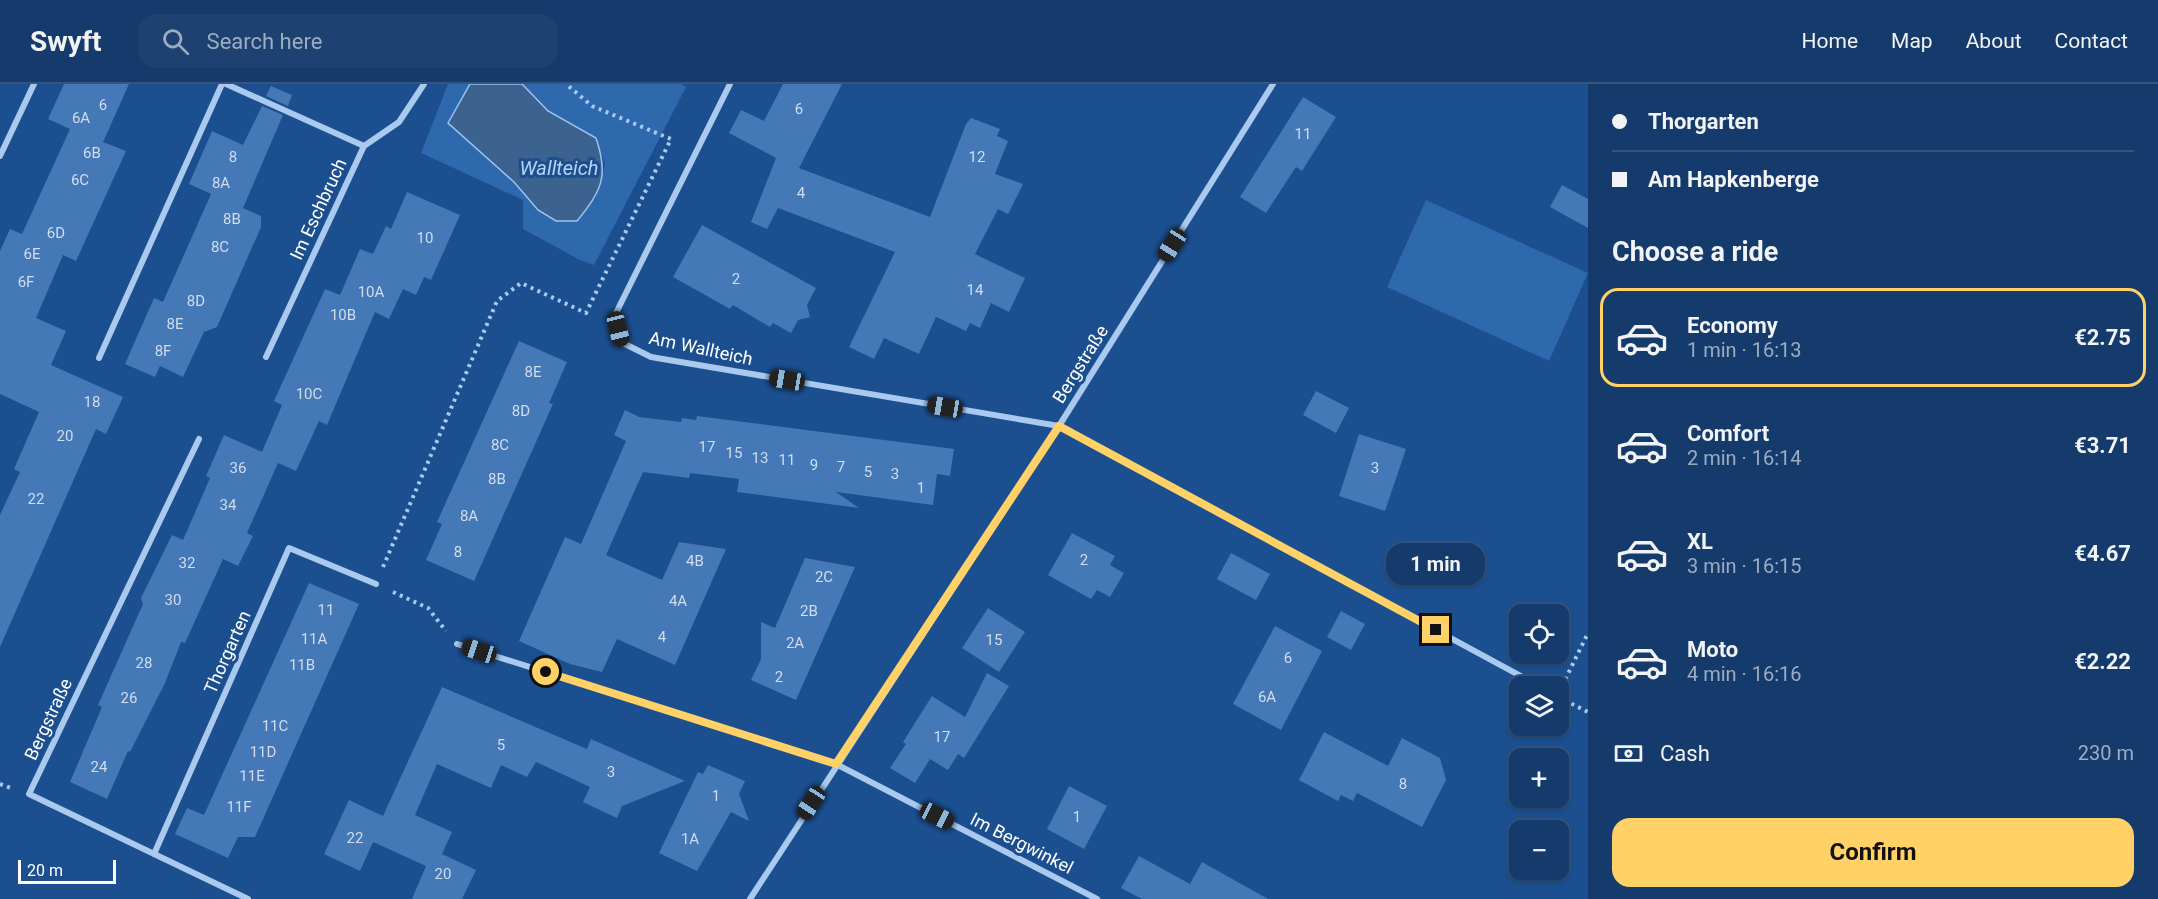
<!DOCTYPE html>
<html lang="en">
<head>
<meta charset="utf-8">
<style>
	:root { --surface:#143b6b; --page:#1d4271; --text:#f1f3f6; --muted:#9dadc1; --line:#33557e; --accent:#ffd166 }
	body { margin:0; font-family:Roboto,sans-serif; background:var(--page); color:var(--text); height:100vh; display:flex; flex-direction:column; font-size:22px; white-space:nowrap }
	* { box-sizing:border-box; margin:0 }
	p { font-size:20px; color:var(--muted) }
	.icon { flex:none; width:33px; height:33px; fill:none; stroke:currentColor; stroke-width:2; stroke-linecap:round; stroke-linejoin:round }
	.map { position:relative; flex:1; overflow:hidden }
	.details { display:flex; flex-direction:column; background:var(--surface); width:570px }
	.details>* { flex:none }
	.top-card { display:grid; align-content:center; height:132px; padding:0 24px; background:var(--surface) }
	.fabs { position:absolute; left:1509px; top:520px; display:grid; gap:12px }
	.fabs a { display:grid; place-items:center; width:60px; height:60px; border-radius:12px; background:var(--surface); box-shadow:0 2px 4px #0004,0 0 0 2px var(--line); font-size:30px }
	.scale { position:absolute; left:18px; bottom:15px; width:98px; box-sizing:border-box; padding-left:6px; border:3px solid #fff; border-top:0; font-size:16px; line-height:21px; white-space:nowrap; color:#fff; -webkit-text-stroke:4px #1b4f8f; paint-order:stroke }
	.end { position:absolute; width:27px; height:27px; margin:-14px; border:8px solid #ffd166; background:#111; box-shadow:0 0 0 3px #111 }
	.from { border-radius:50% }
	.bubble { position:absolute; height:42px; border-radius:18px; background:var(--surface); box-shadow:0 2px 4px #0004,0 0 0 2px var(--line); font-size:20px; font-weight:700; line-height:42px; text-align:center }
	.car { position:absolute; width:18px; height:36px; margin:-18px -9px; border-radius:8px; box-shadow:0 0 4px 2px #0007; background:linear-gradient(#222 24%,#8ab4d8 0 40%,#222 0 76%,#8ab4d8 0 86%,#222 0) }
	.top-card b { display:flex; align-items:center; gap:21px; height:57px; font-size:22px }
	.top-card b+b { border-top:2px solid var(--line) }
	.top-card i { width:15px; height:15px; background:var(--text) }
	ul { padding:0; list-style:none }
	li { display:flex; align-items:center; gap:18px; height:99px; margin:0 12px 9px; padding:0 12px; border:3px solid transparent; border-radius:18px }
	li div { flex:1 }
	li b { display:block; font-size:22px }
	li em { font-style:normal; font-weight:700 }
	li.selected { border-color:var(--accent) }
	li>.icon { width:54px; height:54px; stroke-width:1.5 }
	h2 { padding:0 24px; font-size:27px; line-height:72px }
	.pay { display:flex; align-items:center; gap:15px; height:66px; padding:0 24px; font-size:22px }
	.pay p { margin-inline-start:auto }
	.cta { display:flex; gap:12px; margin-top:auto; padding:12px 24px }
	.cta a { flex:1; height:69px; border-radius:18px; background:var(--accent); color:#111; font-size:24px; font-weight:700; line-height:69px; text-align:center }
	header { display:flex; align-items:center; gap:36px; box-sizing:border-box; height:84px; padding:0 30px; background:var(--surface); border-bottom:2px solid var(--line) }
	header strong { font-size:28px }
	nav { display:flex; gap:33px; margin-inline-start:auto; font-size:21px }
	.search { width:420px; height:54px; background:var(--page); display:flex; align-items:center; gap:15px; box-sizing:border-box; padding:0 21px; border-radius:18px; color:var(--muted); font-size:22px }
	main { display:flex; flex:1; min-height:0 }
	.map>svg:first-child { display:block }
</style>
</head>
<body>
<header>
<strong>Swyft</strong>
<div class="search"><svg class="icon" aria-label="search" viewBox="0 0 24 24"><circle cx="10" cy="10" r="6"/><path d="M15 15l6 6"/></svg>Search here</div>
<nav><a>Home</a><a>Map</a><a>About</a><a>Contact</a></nav>
</header>
<main>
<div class="map">
<svg width="1588" height="815" viewBox="0 0 1588 815">
	<rect width="100%" height="100%" fill="#1b4f8f"/>
	<g fill="#2e69ad">
		<path d="M448 0H470L448 39 514 98 538 126 595 115 605 80 596 54 548 27 522 0H681L686 3 594 181 580 176 523 145V116L421 69Z"/>
		<path d="M1426 116 1588 189 1549 277 1387 203Z"/>
	</g>
	<path fill="#3c6290" stroke="#9cc4f0" stroke-width="1.5" d="M470 0H522L548 27 596 54C609 92 602 106 577 137H556L538 126 514 98 448 39Z"/>
	<g fill="#4478b7">
		<path d="M64 0H129L103 58 126 67 76 177 63 171 36 234 66 247 51 281 123 313 106 350 96 345 0 563V431L20 388 14 385 39 328 0 310V167L10 145 22 150 70 45 48 35Z"/>
		<path d="M783 0H842L799 84 930 133 966 40 971 34 1000 45 997 52 1008 57 995 90 1023 100 1008 130 998 125 975 170 1025 194 1009 228 991 219 980 244 970 239 966 247 936 233 919 270 884 254 874 275 849 263 895 168 778 124 767 145 751 138 776 74 729 49 741 26 764 37Z"/>
		<path d="M271 2 292 11 288 22 266 12Z"/>
		<path d="M1303 13 1336 33 1302 87 1296 83 1266 129 1240 113Z"/>
		<path d="M262 22 283 31 243 124 261 132V143L217 243 204 248 183 293 160 282 155 293 125 280 154 214 163 218 211 110 189 100 212 47 243 61Z"/>
		<path d="M1562 101 1588 115V144L1550 123Z"/>
		<path d="M407 108 460 131 431 196 424 193 416 211 403 205 389 235 375 228 327 341 319 337 296 387 278 379 247 449 253 452 238 482 223 475 185 559 181 558 165 599 130 668 128 667 107 715 70 698 102 623 98 621 143 520 141 514 172 451 183 456 210 394 206 392 224 351 262 368 282 321 274 317 325 205 340 211 360 165 373 170 386 142 391 145Z"/>
		<path d="M702 141 816 204 807 221 810 233 798 236 791 249 773 239 770 243 733 221 730 225 673 193Z"/>
		<path d="M519 257 567 278 549 319 553 320 474 497 426 476 442 440 437 438Z"/>
		<path d="M1316 307 1349 324 1336 349 1303 331Z"/>
		<path d="M625 326 639 333 681 338 682 334 696 336 697 332 954 365 950 392 937 390 933 421 836 408 859 424 737 408 739 395 690 389 689 394 643 388 606 471 662 496 679 458 726 465 675 581 617 555 602 588 570 580 519 557 565 453 581 460 626 357 614 351Z"/>
		<path d="M1359 350 1406 365 1385 427 1339 412Z"/>
		<path d="M1072 449 1115 472 1110 481 1124 489 1110 513 1097 506 1091 515 1048 491Z"/>
		<path d="M1231 469 1270 490 1256 516 1217 495Z"/>
		<path d="M805 474 855 483 796 616 751 596 761 575V538L775 544Z"/>
		<path d="M309 499 359 520 255 753H238L228 774 175 750 187 724 204 731Z"/>
		<path d="M988 524 1025 548 999 588 962 564Z"/>
		<path d="M1341 527 1365 540 1351 566 1327 553Z"/>
		<path d="M1275 542 1322 567 1281 646 1233 620Z"/>
		<path d="M987 589 1009 602 964 674 958 670 948 686 930 675 915 699 890 684 906 660 903 658 932 612 965 633Z"/>
		<path d="M442 603 587 665 591 655 685 697 622 722 617 734 583 718 590 703 536 678 527 693 501 681 491 704 437 680 415 731 452 748 442 770 476 786 462 815H412L426 782 373 758 360 787 324 770 349 716 383 732Z"/>
		<path d="M1324 648 1388 682 1402 654 1440 674 1446 696 1422 743 1357 709 1353 717 1341 711 1338 717 1299 696Z"/>
		<path d="M708 681 745 697 739 710 749 737 731 728 697 787 659 769 698 688 703 690Z"/>
		<path d="M1069 702 1107 722 1084 765 1047 745Z"/>
		<path d="M1139 772 1190 800 1202 778 1268 815H1142L1121 804Z"/>
	</g>
	<g fill="none" stroke-linecap="round" stroke-linejoin="round">
		<g stroke="#a9c9ee" stroke-width="4" stroke-dasharray="3 4.5" stroke-linecap="butt">
			<path d="M383 483 497 217 521 199 586 229 671 55 592 22 566 0"/>
			<path d="M393 508 428 524 446 547"/>
			<path d="M1562 602 1588 549"/>
			<path d="M1558 613 1588 628"/>
			<path d="M0 700 11 704"/>
		</g>
		<g stroke="#a9c9ee" stroke-width="6">
			<path d="M226 0 364 62 266 273"/>
			<path d="M730 0 615 231 621 258 651 273 1059 342 1541 603"/>
			<path d="M364 62 399 38 424 0"/>
			<path d="M0 72 34 0"/>
			<path d="M99 274 222 0"/>
			<path d="M199 355 29 710 248 815"/>
			<path d="M457 560 836 680 1097 815"/>
			<path d="M154 770 289 464 376 500"/>
			<path d="M750 815 1059 342 1273 0"/>
		</g>
	</g>
	<g fill="none" stroke-linecap="round" stroke-linejoin="round">
		<path stroke="#ffd166" stroke-width="8" d="M546 588 836 680 1059 342 1436 546"/>
	</g>
	<g text-anchor="middle" dominant-baseline="central" stroke-width="6" stroke-linejoin="round" paint-order="stroke">
		<g font-size="15" fill="#d0dded">
			<text x="103" y="21">6</text>
			<text x="799" y="25">6</text>
			<text x="81" y="34">6A</text>
			<text x="1303" y="50">11</text>
			<text x="92" y="69">6B</text>
			<text x="233" y="73">8</text>
			<text x="977" y="73">12</text>
			<text x="80" y="96">6C</text>
			<text x="221" y="99">8A</text>
			<text x="801" y="109">4</text>
			<text x="232" y="135">8B</text>
			<text x="56" y="149">6D</text>
			<text x="425" y="154">10</text>
			<text x="220" y="163">8C</text>
			<text x="32" y="170">6E</text>
			<text x="736" y="195">2</text>
			<text x="26" y="198">6F</text>
			<text x="975" y="206">14</text>
			<text x="371" y="208">10A</text>
			<text x="196" y="217">8D</text>
			<text x="343" y="231">10B</text>
			<text x="175" y="240">8E</text>
			<text x="163" y="267">8F</text>
			<text x="533" y="288">8E</text>
			<text x="309" y="310">10C</text>
			<text x="92" y="318">18</text>
			<text x="521" y="327">8D</text>
			<text x="65" y="352">20</text>
			<text x="500" y="361">8C</text>
			<text x="707" y="363">17</text>
			<text x="734" y="369">15</text>
			<text x="760" y="374">13</text>
			<text x="787" y="376">11</text>
			<text x="814" y="381">9</text>
			<text x="841" y="383">7</text>
			<text x="238" y="384">36</text>
			<text x="1375" y="384">3</text>
			<text x="868" y="388">5</text>
			<text x="895" y="390">3</text>
			<text x="497" y="395">8B</text>
			<text x="921" y="404">1</text>
			<text x="36" y="415">22</text>
			<text x="228" y="421">34</text>
			<text x="469" y="432">8A</text>
			<text x="458" y="468">8</text>
			<text x="1084" y="476">2</text>
			<text x="695" y="477">4B</text>
			<text x="187" y="479">32</text>
			<text x="824" y="493">2C</text>
			<text x="173" y="516">30</text>
			<text x="678" y="517">4A</text>
			<text x="326" y="526">11</text>
			<text x="809" y="527">2B</text>
			<text x="662" y="553">4</text>
			<text x="314" y="555">11A</text>
			<text x="994" y="556">15</text>
			<text x="795" y="559">2A</text>
			<text x="1288" y="574">6</text>
			<text x="144" y="579">28</text>
			<text x="302" y="581">11B</text>
			<text x="779" y="593">2</text>
			<text x="1267" y="613">6A</text>
			<text x="129" y="614">26</text>
			<text x="275" y="642">11C</text>
			<text x="942" y="653">17</text>
			<text x="501" y="661">5</text>
			<text x="263" y="668">11D</text>
			<text x="99" y="683">24</text>
			<text x="611" y="688">3</text>
			<text x="252" y="692">11E</text>
			<text x="1403" y="700">8</text>
			<text x="716" y="712">1</text>
			<text x="239" y="723">11F</text>
			<text x="1077" y="733">1</text>
			<text x="355" y="754">22</text>
			<text x="690" y="755">1A</text>
			<text x="443" y="790">20</text>
		</g>
		<g font-size="18" fill="#fff" stroke="#1b4f8f">
			<text transform="translate(318 125) rotate(-65)">Im Eschbruch</text>
			<text transform="translate(701 264) rotate(12)">Am Wallteich</text>
			<text transform="translate(1080 280) rotate(-58)">Bergstraße</text>
			<text transform="translate(227 568) rotate(-66)">Thorgarten</text>
			<text transform="translate(48 635) rotate(-65)">Bergstraße</text>
			<text transform="translate(1022 759) rotate(27)">Im Bergwinkel</text>
		</g>
		<g font-size="20" font-style="italic" fill="#b5d3f5" stroke="#1b4f8f">
			<text x="559" y="84">Wallteich</text>
		</g>
	</g>
</svg>
<div class="fabs">
<a><svg class="icon" aria-label="locate" viewBox="0 0 24 24"><circle cx="12" cy="12" r="6"/><path d="M12 2v4M12 18v4M2 12h4M18 12h4"/></svg></a>
<a><svg class="icon" aria-label="layers" viewBox="0 0 24 24"><path d="M12 4l9 5-9 5-9-5zM3 14l9 5 9-5"/></svg></a>
<a>+</a>
<a>−</a>
</div>
<div class="scale">20 m</div>
<i class="end from" style="left:546px;top:588px"></i>
<i class="end" style="left:1436px;top:546px"></i>
<div class="bubble" style="left:1386px;top:459px;width:99px">1 min</div>
<i class="car" style="left:1172px;top:161px;rotate:212deg"></i>
<i class="car" style="left:618px;top:245px;rotate:166deg"></i>
<i class="car" style="left:787px;top:296px;rotate:279deg"></i>
<i class="car" style="left:945px;top:323px;rotate:280deg"></i>
<i class="car" style="left:479px;top:567px;rotate:288deg"></i>
<i class="car" style="left:811px;top:719px;rotate:213deg"></i>
<i class="car" style="left:937px;top:732px;rotate:117deg"></i>
</div>
<section class="details">
<div class="top-card">
<b><i class="from"></i>Thorgarten</b>
<b><i></i>Am Hapkenberge</b>
</div>
<h2>Choose a ride</h2>
<ul>
<li class="selected"><svg class="icon" aria-label="car" viewBox="0 0 24 24"><path d="M5 17H2v-5l4-1 3-4h7l3 4 3 1v5h-3M9 17h6M6 11h13"/><circle cx="7" cy="17" r="2"/><circle cx="17" cy="17" r="2"/></svg><div><b>Economy</b><p>1 min · 16:13</p></div><em>€2.75</em></li>
<li><svg class="icon" aria-label="car" viewBox="0 0 24 24"><path d="M5 17H2v-5l4-1 3-4h7l3 4 3 1v5h-3M9 17h6M6 11h13"/><circle cx="7" cy="17" r="2"/><circle cx="17" cy="17" r="2"/></svg><div><b>Comfort</b><p>2 min · 16:14</p></div><em>€3.71</em></li>
<li><svg class="icon" aria-label="car" viewBox="0 0 24 24"><path d="M5 17H2v-5l4-1 3-4h7l3 4 3 1v5h-3M9 17h6M6 11h13"/><circle cx="7" cy="17" r="2"/><circle cx="17" cy="17" r="2"/></svg><div><b>XL</b><p>3 min · 16:15</p></div><em>€4.67</em></li>
<li><svg class="icon" aria-label="car" viewBox="0 0 24 24"><path d="M5 17H2v-5l4-1 3-4h7l3 4 3 1v5h-3M9 17h6M6 11h13"/><circle cx="7" cy="17" r="2"/><circle cx="17" cy="17" r="2"/></svg><div><b>Moto</b><p>4 min · 16:16</p></div><em>€2.22</em></li>
</ul>
<div class="pay"><svg class="icon" aria-label="cash" viewBox="0 0 24 24"><path d="M3 7h18v10H3z"/><circle cx="12" cy="12" r="2"/></svg>Cash<p>230 m</p></div>
<div class="cta"><a>Confirm</a></div>
</section>
</main>
</body>
</html>
